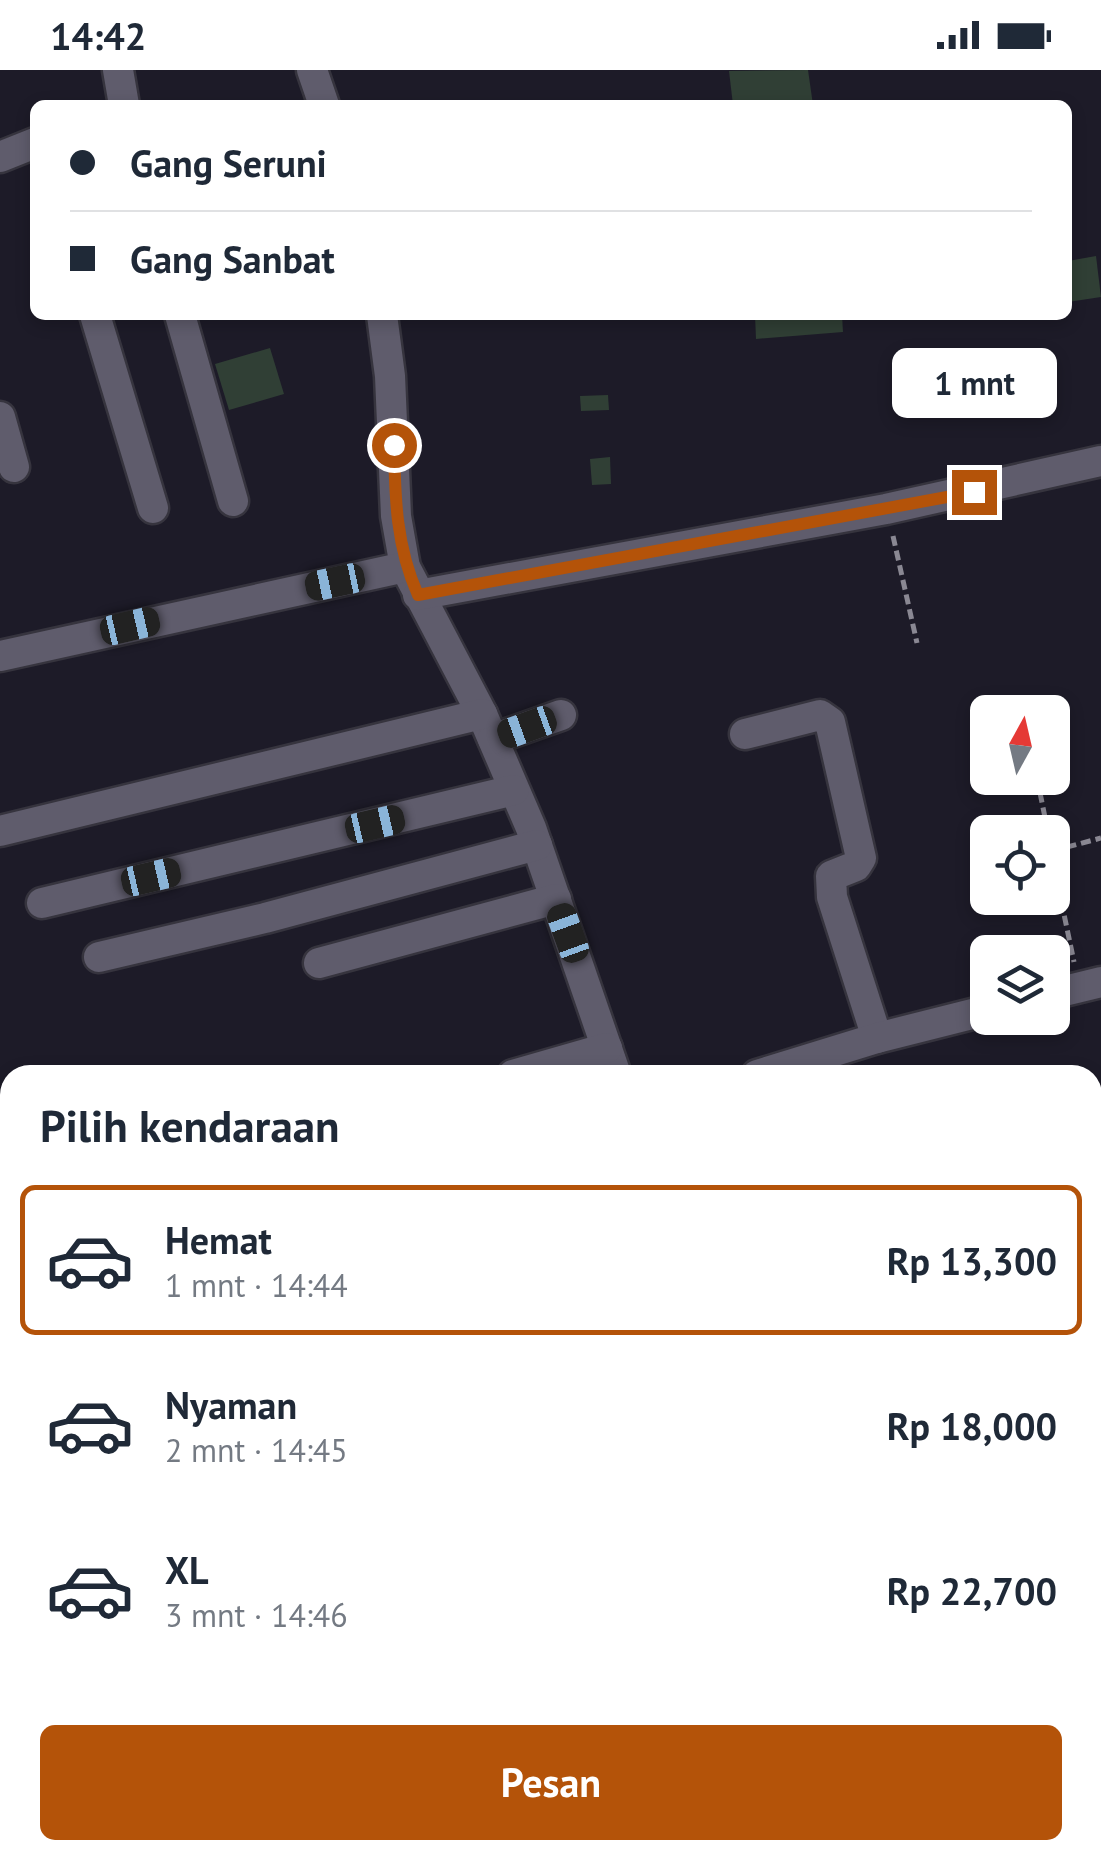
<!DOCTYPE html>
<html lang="id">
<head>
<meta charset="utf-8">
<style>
	:root { --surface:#fff; --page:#f2f2f3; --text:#1f2937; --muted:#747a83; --line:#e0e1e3; --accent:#b45309 }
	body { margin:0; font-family:"PT Sans",sans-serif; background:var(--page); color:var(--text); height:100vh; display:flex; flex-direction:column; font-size:38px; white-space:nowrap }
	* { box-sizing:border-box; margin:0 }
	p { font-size:32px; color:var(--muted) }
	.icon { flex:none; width:55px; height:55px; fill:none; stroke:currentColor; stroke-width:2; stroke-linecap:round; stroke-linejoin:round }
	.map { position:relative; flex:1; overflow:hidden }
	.details { position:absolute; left:0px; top:995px; width:1102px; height:795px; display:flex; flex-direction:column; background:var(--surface); border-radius:30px 30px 0 0; box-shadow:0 5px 15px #0003 }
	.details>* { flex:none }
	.top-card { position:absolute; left:30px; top:30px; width:1042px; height:220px; border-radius:15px; box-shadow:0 5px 15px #0003; display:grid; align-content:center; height:220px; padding:0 40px; background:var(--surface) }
	.needle { width:65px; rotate:8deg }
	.controls { position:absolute; left:970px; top:625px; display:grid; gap:20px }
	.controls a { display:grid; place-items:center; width:100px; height:100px; border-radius:15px; background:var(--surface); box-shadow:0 5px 15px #0003; font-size:50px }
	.end { position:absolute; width:45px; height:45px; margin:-22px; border:12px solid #b45309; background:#fff; box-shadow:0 0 0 5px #fff }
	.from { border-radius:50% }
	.bubble { position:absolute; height:70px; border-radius:15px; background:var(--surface); box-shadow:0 5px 15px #0003; font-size:32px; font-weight:700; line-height:70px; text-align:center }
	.car { position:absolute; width:30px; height:60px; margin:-30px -15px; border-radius:12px; box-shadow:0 0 8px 2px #0007; background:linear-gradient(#222 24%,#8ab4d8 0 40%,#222 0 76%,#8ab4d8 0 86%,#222 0) }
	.top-card b { display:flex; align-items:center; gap:35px; height:95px; font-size:38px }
	.top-card b+b { border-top:2px solid var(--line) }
	.top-card i { width:25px; height:25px; background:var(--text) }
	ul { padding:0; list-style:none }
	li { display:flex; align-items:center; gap:30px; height:150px; margin:0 20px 15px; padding:0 20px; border:5px solid transparent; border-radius:15px }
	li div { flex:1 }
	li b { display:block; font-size:38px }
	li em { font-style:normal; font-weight:700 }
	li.current { border-color:var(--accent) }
	li>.icon { width:90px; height:90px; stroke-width:1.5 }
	h2 { padding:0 40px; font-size:45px; line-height:120px }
	.cta { display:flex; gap:20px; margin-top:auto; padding:20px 40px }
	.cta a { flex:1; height:115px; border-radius:15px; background:var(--accent); color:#fff; font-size:40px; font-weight:700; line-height:115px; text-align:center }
	.status { display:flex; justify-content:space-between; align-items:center; height:70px; padding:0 50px; background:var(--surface); direction:ltr }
	.status svg { height:28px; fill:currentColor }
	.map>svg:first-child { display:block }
</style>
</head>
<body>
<div class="status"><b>14:42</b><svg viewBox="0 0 49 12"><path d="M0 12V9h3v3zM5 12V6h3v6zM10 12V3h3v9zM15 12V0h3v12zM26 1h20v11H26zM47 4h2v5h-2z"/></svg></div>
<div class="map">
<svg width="1101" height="1790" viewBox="0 0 1101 1790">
	<rect width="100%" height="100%" fill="#1d1b28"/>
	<g fill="#303f35">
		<path d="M808 0 813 35H733L729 1Z"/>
		<path d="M1096 186 1101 227 1068 232V191Z"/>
		<path d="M755 245H842L843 262 756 269Z"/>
		<path d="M270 278 284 324 229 340 215 294Z"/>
		<path d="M608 325 609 340 581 341 580 326Z"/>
		<path d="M610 387 611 414 592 415 590 389Z"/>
		<path d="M10 1558V1610L8 1611 0 1559Z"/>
		<path d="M10 1649V1689L4 1690 0 1651Z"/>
	</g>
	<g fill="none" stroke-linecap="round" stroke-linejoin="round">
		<g stroke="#36343e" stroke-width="35">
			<g id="minor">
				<path d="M118 0 124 35"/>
				<path d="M312 0 324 35"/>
				<path d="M0 87 35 73"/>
				<path d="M95 245 153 438"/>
				<path d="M180 245 233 431"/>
				<path d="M382 245 390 306 396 446 405 497 482 644 531 758 616 1005"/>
				<path d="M0 347 14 397"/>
				<path d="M418 525 886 439 1101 391"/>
				<path d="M0 586 405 497"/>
				<path d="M745 664 820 645 830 652 861 788 856 796 831 806 832 827 877 968"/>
				<path d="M493 669 561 645"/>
				<path d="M0 761 482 644"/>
				<path d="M42 833 514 720"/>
				<path d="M99 887 265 848 537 775"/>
				<path d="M319 893 556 829"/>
				<path d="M1052 924 1101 912"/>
				<path d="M513 1005 607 978"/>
				<path d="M757 1005 877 968 988 940"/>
				<path d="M1092 1344 1101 1343"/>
				<path d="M0 1431 10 1430"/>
				<path d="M0 1547 10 1546"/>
				<path d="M1092 1596H1101"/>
				<path d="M0 1726 10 1725"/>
				<path d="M690 1780 700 1790"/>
				<path d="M917 1780 921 1790"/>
				<path d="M405 1781 476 1780"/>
			</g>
		</g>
		<g stroke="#8a8893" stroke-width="5" stroke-dasharray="10 5" stroke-linecap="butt">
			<path d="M893 466 917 573"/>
			<path d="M1037 708 1048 762"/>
			<path d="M1052 781 1101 768"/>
			<path d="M1052 787 1074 892"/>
		</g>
		<use href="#minor" stroke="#5f5c6c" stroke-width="30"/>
	</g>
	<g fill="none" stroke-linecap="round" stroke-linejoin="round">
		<path stroke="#b45309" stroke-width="12" d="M394 375C395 428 396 476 418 525L974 422"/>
	</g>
</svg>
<div class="controls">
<a><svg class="needle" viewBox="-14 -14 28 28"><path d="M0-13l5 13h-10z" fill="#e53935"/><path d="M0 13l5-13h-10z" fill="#747a83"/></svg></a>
<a><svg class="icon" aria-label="locate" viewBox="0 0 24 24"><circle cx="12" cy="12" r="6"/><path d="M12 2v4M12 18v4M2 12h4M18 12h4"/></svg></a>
<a><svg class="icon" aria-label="layers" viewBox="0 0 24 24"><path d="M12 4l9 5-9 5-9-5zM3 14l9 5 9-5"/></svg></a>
</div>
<i class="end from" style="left:394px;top:375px"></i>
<i class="end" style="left:974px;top:422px"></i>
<div class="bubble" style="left:892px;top:278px;width:165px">1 mnt</div>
<i class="car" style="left:335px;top:512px;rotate:258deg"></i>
<i class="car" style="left:130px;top:556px;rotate:77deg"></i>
<i class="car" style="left:527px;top:657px;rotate:250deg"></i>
<i class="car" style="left:375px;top:754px;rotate:77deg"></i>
<i class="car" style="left:151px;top:807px;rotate:77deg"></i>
<i class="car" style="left:568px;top:863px;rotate:340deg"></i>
<div class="top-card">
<b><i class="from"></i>Gang Seruni</b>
<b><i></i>Gang Sanbat</b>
</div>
<section class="details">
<h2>Pilih kendaraan</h2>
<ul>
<li class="current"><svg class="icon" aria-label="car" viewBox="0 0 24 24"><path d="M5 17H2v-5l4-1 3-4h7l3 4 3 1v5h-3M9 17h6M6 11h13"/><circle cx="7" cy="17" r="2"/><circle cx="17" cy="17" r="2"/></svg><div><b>Hemat</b><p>1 mnt · 14:44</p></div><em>Rp 13,300</em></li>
<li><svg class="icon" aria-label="car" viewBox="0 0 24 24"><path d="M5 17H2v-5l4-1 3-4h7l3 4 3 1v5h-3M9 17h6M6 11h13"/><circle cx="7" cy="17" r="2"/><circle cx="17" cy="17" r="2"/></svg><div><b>Nyaman</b><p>2 mnt · 14:45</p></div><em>Rp 18,000</em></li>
<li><svg class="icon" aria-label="car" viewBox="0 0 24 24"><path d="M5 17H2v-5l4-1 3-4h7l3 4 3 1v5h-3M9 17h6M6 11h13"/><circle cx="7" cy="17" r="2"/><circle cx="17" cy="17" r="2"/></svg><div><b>XL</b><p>3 mnt · 14:46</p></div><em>Rp 22,700</em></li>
</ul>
<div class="cta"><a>Pesan</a></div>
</section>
</div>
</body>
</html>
